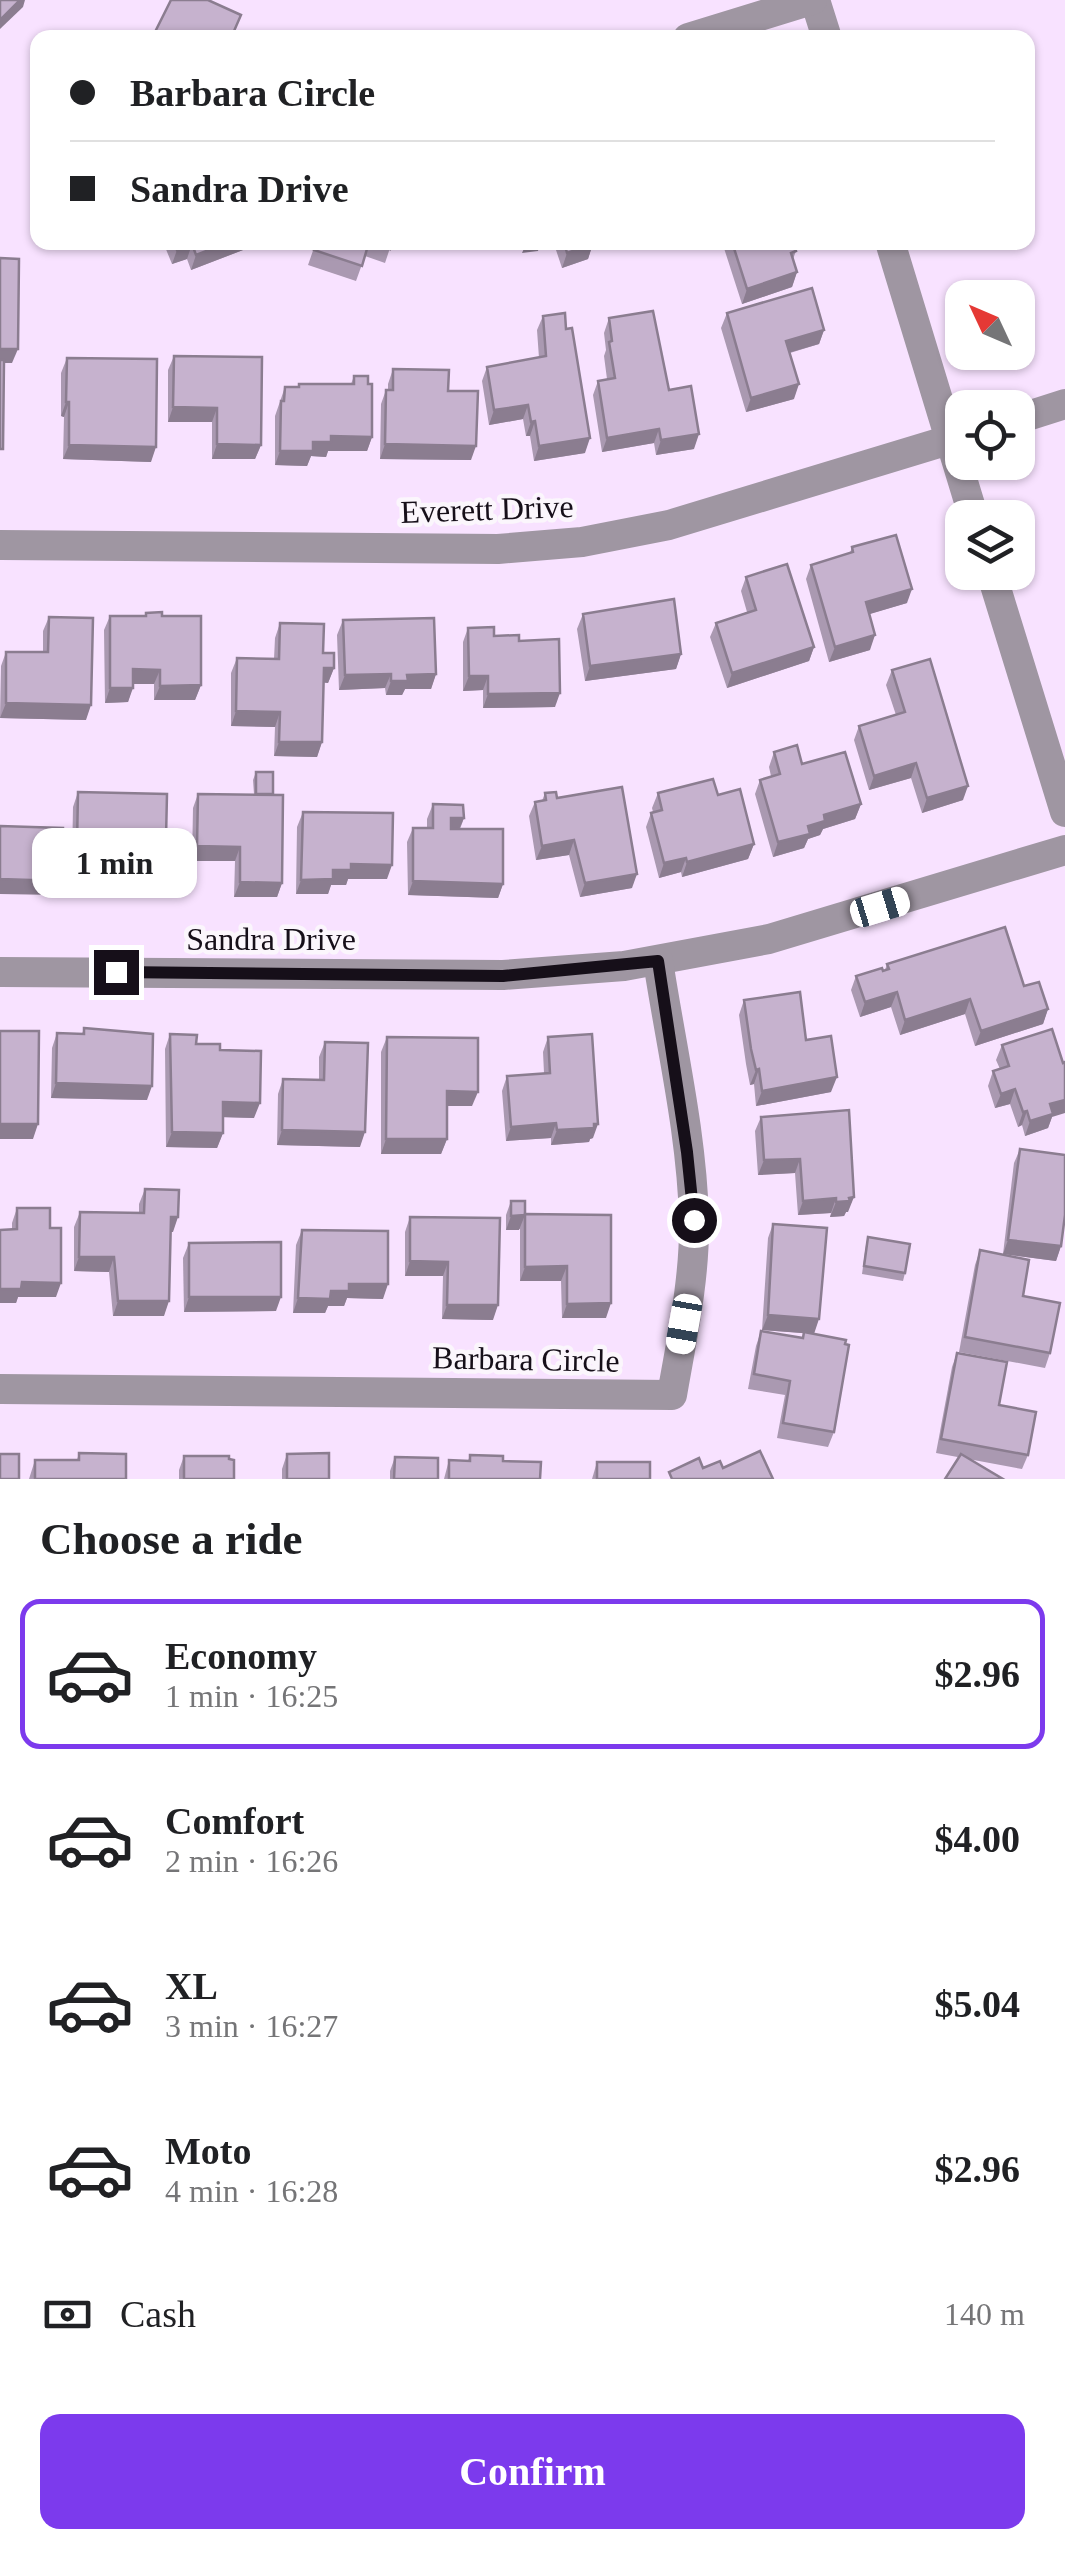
<!DOCTYPE html>
<html lang="en">
<head>
<meta charset="utf-8">
<style>
	:root { --surface:#fff; --page:#f2f2f2; --text:#202124; --muted:#757577; --line:#e0e0e0; --accent:#7c3aed }
	body { margin:0; font-family:"Times New Roman",serif; background:var(--page); color:var(--text); height:100vh; display:flex; flex-direction:column; font-size:38px; white-space:nowrap }
	* { box-sizing:border-box; margin:0 }
	p { font-size:32px; color:var(--muted) }
	.icon { flex:none; width:55px; height:55px; fill:none; stroke:currentColor; stroke-width:2; stroke-linecap:round; stroke-linejoin:round }
	.map { position:relative; height:1479px; overflow:hidden }
	.side { display:flex; flex-direction:column; background:var(--surface); flex:1 }
	.side>* { flex:none }
	.hud { position:absolute; left:30px; top:30px; width:1005px; height:220px; border-radius:20px; box-shadow:0 2px 8px #0004; display:grid; align-content:center; height:220px; padding:0 40px; background:var(--surface) }
	.needle { width:65px; rotate:314deg }
	.fabs { position:absolute; left:945px; top:280px; display:grid; gap:20px }
	.fabs a { display:grid; place-items:center; width:90px; height:90px; border-radius:20px; background:var(--surface); box-shadow:0 2px 8px #0004; font-size:50px }
	.end { position:absolute; width:45px; height:45px; margin:-22px; border:12px solid #160f19; background:#fff; box-shadow:0 0 0 5px #fff }
	.from { border-radius:50% }
	.bubble { position:absolute; height:70px; border-radius:20px; background:var(--surface); box-shadow:0 2px 8px #0004; font-size:32px; font-weight:700; line-height:70px; text-align:center }
	.car { position:absolute; width:30px; height:60px; margin:-30px -15px; border-radius:12px; box-shadow:0 0 8px 2px #0007; background:linear-gradient(#fff 24%,#345 0 40%,#fff 0 76%,#345 0 86%,#fff 0) }
	.hud b { display:flex; align-items:center; gap:35px; height:95px; font-size:38px }
	.hud b+b { border-top:2px solid var(--line) }
	.hud i { width:25px; height:25px; background:var(--text) }
	ul { padding:0; list-style:none }
	li { display:flex; align-items:center; gap:30px; height:150px; margin:0 20px 15px; padding:0 20px; border:5px solid transparent; border-radius:20px }
	li div { flex:1 }
	li b { display:block; font-size:38px }
	li em { font-style:normal; font-weight:700 }
	li.active { border-color:var(--accent) }
	li>.icon { width:90px; height:90px; stroke-width:1.5 }
	h2 { padding:0 40px; font-size:45px; line-height:120px }
	.pay { display:flex; align-items:center; gap:25px; height:110px; padding:0 40px; font-size:38px }
	.pay p { margin-inline-start:auto }
	.primary-button { display:flex; gap:20px; margin-top:auto; padding:20px 40px }
	.primary-button a { flex:1; height:115px; border-radius:20px; background:var(--accent); color:#fff; font-size:40px; font-weight:700; line-height:115px; text-align:center }
	.map>svg:first-child { display:block }
</style>
</head>
<body>
<div class="map">
<svg width="1065" height="1479" viewBox="0 0 1065 1479">
	<rect width="100%" height="100%" fill="#f8e2ff"/>
	<g fill="none" stroke-linecap="round" stroke-linejoin="round">
		<g stroke="#9f96a2" stroke-width="30">
			<path d="M815 0 827 38"/>
			<path d="M688 38 812 0"/>
			<path d="M890 242 974 518"/>
			<path d="M1018 419 1065 404"/>
			<path d="M0 545 498 549 582 542 669 525 962 436"/>
			<path d="M991 572 1065 812"/>
			<path d="M0 972 503 975 624 966 769 939 1065 850"/>
			<path d="M0 1389 672 1395C682 1337 695 1279 694 1220 692 1134 671 1046 658 961"/>
		</g>
	</g>
	<g fill="#aa99b1">
		<path d="M163 242H257L256 245 191 270 187 259 172 264Z"/>
		<path d="M316 242H392L385 263 365 256 356 281 308 265Z"/>
		<path d="M548 242H593L588 259 562 268 555 247 550 249Z"/>
		<path d="M722 242H793L796 251 793 259 797 272 792 287 742 304Z"/>
		<path d="M727 313 824 330 819 344 790 353 794 399 746 412 721 328Z"/>
		<path d="M543 316 566 329 585 453 534 461 530 436H526L523 419 489 425 482 381 487 367 539 358 537 330Z"/>
		<path d="M609 318 669 390 694 449 656 455 654 443 602 452 593 395 598 381 607 379 604 356 606 350 604 333Z"/>
		<path d="M174 356 261 445 255 459H212V422H168V370Z"/>
		<path d="M67 358 151 462 63 459 64 417 61 416V373Z"/>
		<path d="M393 369 448 391 471 460 380 459 381 404 386 390H388V384Z"/>
		<path d="M354 376 372 437 367 451H328L326 457 311 456 307 466 275 465V416L285 387 351 384Z"/>
		<path d="M852 547 907 603 869 614 870 650 829 662 806 579 811 565 850 553Z"/>
		<path d="M746 577 814 647 809 661 727 688 710 637 716 623 747 612 741 591Z"/>
		<path d="M146 613 201 685 195 700H154V684H133L128 702 105 703 104 630 110 616H145Z"/>
		<path d="M583 614 681 654 676 669 585 681 577 629Z"/>
		<path d="M49 617 86 720 0 718 1 666 6 652H43V631Z"/>
		<path d="M343 620 436 674 431 689H405L402 695H386L385 688 339 690 337 635Z"/>
		<path d="M280 623 323 653 334 668 328 683 323 682 322 742 317 757 274 756 275 727 231 726V673L237 658 274 659 275 638Z"/>
		<path d="M468 628 494 636 519 641 555 707 483 708V690L463 691V642Z"/>
		<path d="M892 670 963 800 922 813 911 778 869 790 854 740 859 726 896 715 886 685Z"/>
		<path d="M774 752 802 764 861 804 855 819 823 829 820 835 808 839 804 848 773 857 755 794 760 780 771 776 769 767Z"/>
		<path d="M256 772 273 794 282 883 277 897H234L235 861H192L193 808 198 794H254L253 780Z"/>
		<path d="M78 792 165 882 159 897 109 896 110 861 72 860 73 807Z"/>
		<path d="M545 793 557 798 632 888 580 897 569 855 536 860 529 816 535 802 542 801Z"/>
		<path d="M658 793 718 795 754 844 748 859 682 877 681 872 659 878 646 827 651 813 653 812 652 808Z"/>
		<path d="M433 804 464 818 460 829 503 884 498 898 408 895 407 842 413 828H427V819Z"/>
		<path d="M303 812 387 879H348L346 885H331L328 894H296L297 827Z"/>
		<path d="M887 964 1024 986 1048 1009 1043 1024 975 1046 965 1014 900 1035 891 1007 860 1017 851 990 856 976 885 970Z"/>
		<path d="M744 1000 831 1092 756 1106 754 1084 750 1085 746 1064 739 1015Z"/>
		<path d="M84 1028 147 1100 51 1098 52 1048 57 1033 82 1034Z"/>
		<path d="M170 1034 196 1044 220 1050 254 1118 223 1117V1133L217 1148 166 1147 165 1049Z"/>
		<path d="M387 1037 472 1106H447V1139L441 1154H381V1052Z"/>
		<path d="M548 1037 593 1138 590 1139 589 1142 551 1145V1138L506 1141 502 1091 507 1076 544 1073 543 1052Z"/>
		<path d="M325 1042 360 1147 277 1145 278 1094 283 1079 319 1080V1057Z"/>
		<path d="M1002 1045 1052 1117 1048 1128 1025 1136 1022 1125 1018 1127 1010 1104 995 1108 988 1086 993 1071 1000 1069 996 1060Z"/>
		<path d="M761 1117 848 1212H846L844 1216 830 1217 831 1213 798 1215 795 1173 758 1175 755 1131Z"/>
		<path d="M1020 1149 1061 1246 1056 1261 1003 1254 1014 1163Z"/>
		<path d="M145 1189 173 1232H170L164 1316H113L109 1272 74 1271V1227L80 1212 139 1213V1204Z"/>
		<path d="M511 1201 525 1215 606 1318H562L561 1281H520V1229L506 1230V1215Z"/>
		<path d="M17 1208 50 1228 56 1297H18L16 1303H0V1230L12 1229V1223Z"/>
		<path d="M410 1217 493 1320 442 1319 443 1276H405V1232Z"/>
		<path d="M773 1224 814 1334 834 1432 828 1447 777 1438 785 1395 748 1389 756 1346 761 1331 802 1338 804 1333 762 1330 768 1238Z"/>
		<path d="M302 1230 383 1299 347 1298 344 1306H328L325 1313H293L296 1245Z"/>
		<path d="M868 1237 905 1273 903 1281 862 1274 866 1245Z"/>
		<path d="M189 1243 276 1311 184 1312 183 1258Z"/>
		<path d="M980 1250 1023 1296 1050 1353 1045 1368 959 1352 975 1265Z"/>
		<path d="M957 1353 999 1405 1028 1455 1022 1469 936 1453 952 1367Z"/>
		<path d="M79 1453 126 1479H29L35 1460H77Z"/>
		<path d="M287 1454 329 1479H282V1469Z"/>
		<path d="M470 1455 503 1461 540 1479H444L449 1460 468 1461Z"/>
		<path d="M184 1456 234 1479H179V1470Z"/>
		<path d="M395 1457 438 1479H390V1471Z"/>
		<path d="M597 1462 650 1479H592Z"/>
	</g>
	<g fill="#8b7d90">
		<path d="M20 0H25L23 7 0 29V20Z"/>
		<path d="M230 242H257L256 245 191 270 196 255Z"/>
		<path d="M540 243 538 251 522 253 525 246Z"/>
		<path d="M192 244 187 259 172 264 177 250Z"/>
		<path d="M593 244 588 259 562 268 567 253Z"/>
		<path d="M797 272 792 287 742 304 747 289Z"/>
		<path d="M824 330 819 344 781 355 786 341Z"/>
		<path d="M0 349H18L12 363H0Z"/>
		<path d="M799 384 794 399 746 412 751 398Z"/>
		<path d="M66 402H69L64 417 61 416Z"/>
		<path d="M528 405 523 419 489 425 494 410Z"/>
		<path d="M173 407 217 408 212 422H168Z"/>
		<path d="M535 421 530 436H526L531 422Z"/>
		<path d="M659 429 654 443 602 452 607 438Z"/>
		<path d="M699 434 694 449 656 455 661 440Z"/>
		<path d="M331 436 372 437 367 451H328L326 457 311 456 307 466 275 465 280 451Z"/>
		<path d="M590 438 585 453 534 461 539 446Z"/>
		<path d="M217 444 261 445 255 459H212Z"/>
		<path d="M385 444 476 446 471 460 380 459Z"/>
		<path d="M69 445 156 447 151 462 63 459Z"/>
		<path d="M912 589 907 603 860 617 866 602Z"/>
		<path d="M875 635 870 650 829 662 835 647Z"/>
		<path d="M814 647 809 661 727 688 732 673Z"/>
		<path d="M681 654 676 669 585 681 590 666Z"/>
		<path d="M324 668H334L328 683 318 682Z"/>
		<path d="M133 669 160 670 154 684H128Z"/>
		<path d="M391 674 385 688 339 690 345 675Z"/>
		<path d="M436 674 431 689H405L402 695H386L391 681 407 675Z"/>
		<path d="M469 676H488L483 690 463 691Z"/>
		<path d="M201 685 195 700H154L160 686Z"/>
		<path d="M110 688H133L128 702 105 703Z"/>
		<path d="M560 693 555 707 483 708 488 694Z"/>
		<path d="M6 703 91 705 86 720 0 718Z"/>
		<path d="M236 711 280 712 275 727 231 726Z"/>
		<path d="M279 742H322L317 757 274 756Z"/>
		<path d="M916 763 911 778 869 790 874 776Z"/>
		<path d="M968 786 963 800 922 813 927 798Z"/>
		<path d="M861 804 855 819 823 829 820 835 808 839 804 848 773 857 778 842 808 826 824 815Z"/>
		<path d="M451 818H464L458 832H445Z"/>
		<path d="M574 840 569 855 536 860 542 846Z"/>
		<path d="M754 844 748 859 682 877 687 862Z"/>
		<path d="M77 845 115 846 110 861 72 860Z"/>
		<path d="M197 846 240 847 235 861H192Z"/>
		<path d="M686 858 681 872 659 878 664 863Z"/>
		<path d="M351 864 392 865 387 879H348L346 885H331L328 894H296L301 880Z"/>
		<path d="M637 874 632 888 580 897 585 883Z"/>
		<path d="M0 879 62 881 57 895 0 894Z"/>
		<path d="M115 881 165 882 159 897 109 896Z"/>
		<path d="M413 881 503 884 498 898 408 895Z"/>
		<path d="M240 882 282 883 277 897H234Z"/>
		<path d="M897 992 891 1007 860 1017 865 1002Z"/>
		<path d="M970 999 965 1014 900 1035 905 1020Z"/>
		<path d="M1048 1009 1043 1024 975 1046 981 1031Z"/>
		<path d="M759 1069 754 1084 750 1085 756 1070Z"/>
		<path d="M837 1077 831 1092 756 1106 762 1091Z"/>
		<path d="M56 1083 152 1086 147 1100 51 1098Z"/>
		<path d="M1015 1089 1010 1104 995 1108 1001 1094Z"/>
		<path d="M447 1091 478 1092 472 1106H442Z"/>
		<path d="M1065 1100V1113L1052 1117 1048 1128 1025 1136 1030 1121 1050 1104Z"/>
		<path d="M223 1102 260 1103 254 1118 218 1117Z"/>
		<path d="M1027 1111 1022 1125 1018 1127 1023 1112Z"/>
		<path d="M556 1123 551 1138 506 1141 511 1127Z"/>
		<path d="M0 1124H38L33 1139H0Z"/>
		<path d="M594 1124H598L593 1138 590 1139 589 1142 551 1145 557 1130Z"/>
		<path d="M282 1130 365 1132 360 1147 277 1145Z"/>
		<path d="M172 1132 223 1133 217 1148 166 1147Z"/>
		<path d="M386 1139H447L441 1154H381Z"/>
		<path d="M800 1159 795 1173 758 1175 764 1160Z"/>
		<path d="M854 1197 848 1212H846L844 1216 830 1217 836 1202Z"/>
		<path d="M836 1198 831 1213 798 1215 803 1201Z"/>
		<path d="M525 1215 519 1230H506L511 1216Z"/>
		<path d="M171 1217H178L173 1232H165Z"/>
		<path d="M1008 1240 1061 1246 1056 1261 1003 1254Z"/>
		<path d="M79 1257H114L109 1272 74 1271Z"/>
		<path d="M410 1261 448 1262 443 1276H405Z"/>
		<path d="M567 1266 561 1281H520L525 1267Z"/>
		<path d="M22 1282 61 1283 56 1297H18L16 1303H0V1289Z"/>
		<path d="M349 1284H388L383 1299 347 1298 344 1306H328L325 1313H293L298 1298 331 1291Z"/>
		<path d="M189 1297H281L276 1311 184 1312Z"/>
		<path d="M118 1301H169L164 1316H113Z"/>
		<path d="M611 1303 606 1318H562L567 1304Z"/>
		<path d="M447 1305H498L493 1320 442 1319Z"/>
		<path d="M768 1315 819 1319 814 1334 762 1330Z"/>
	</g>
	<g fill="#c6b2ce" stroke="#8b7d90" stroke-width="2.5">
		<path d="M0 0H20L0 20Z"/>
		<path d="M171 0H208L241 15 231 38H152Z"/>
		<path d="M174 242H230L196 255 192 244 177 250Z"/>
		<path d="M316 242H369L362 266 314 250Z"/>
		<path d="M372 242H392L390 249Z"/>
		<path d="M564 242H593V244L567 253Z"/>
		<path d="M732 242H793L796 251 791 253 797 272 747 289Z"/>
		<path d="M0 258 19 259 18 349H0Z"/>
		<path d="M812 288 824 330 786 341 799 384 751 398 727 313Z"/>
		<path d="M653 311 669 390 691 386 699 434 661 440 659 429 607 438 598 381 615 378 609 342 612 341 609 318Z"/>
		<path d="M565 313 566 329 572 328 590 438 539 446 535 421 531 422 528 405 494 410 487 367 546 356 543 316Z"/>
		<path d="M174 356 262 357 261 445 217 444V408L173 407Z"/>
		<path d="M67 358 157 359 156 447 69 445V402H66Z"/>
		<path d="M0 360H4L3 449H0Z"/>
		<path d="M393 369 449 370 448 391H478L476 446 385 444 386 390H393Z"/>
		<path d="M354 376H368V384H372V437L331 436V442H313V451H280L281 401H284L285 387H299V384H354Z"/>
		<path d="M896 535 912 589 866 602 875 635 835 647 811 565 853 552 852 547Z"/>
		<path d="M787 564 814 647 732 673 716 623 756 610 746 577Z"/>
		<path d="M674 599 681 654 590 666 583 614Z"/>
		<path d="M162 612V616H201V685L160 686V670L133 669V688H110V616H146V613Z"/>
		<path d="M49 617 93 618 91 705 6 703V652H48Z"/>
		<path d="M434 618 436 674 407 675 408 681H391V674L345 675 343 620Z"/>
		<path d="M280 623 324 624 323 653H334V668H324L322 742H279L280 712 236 711 237 658 279 659Z"/>
		<path d="M494 627V636L519 635V641L559 639 560 693 488 694V676H469L468 628Z"/>
		<path d="M930 659 968 786 927 798 916 763 874 776 859 726 905 712 892 670Z"/>
		<path d="M797 745 802 764 845 752 861 804 824 815 825 821 808 826 810 834 778 842 760 780 780 774 774 752Z"/>
		<rect x="256" y="772" width="17" height="22"/>
		<path d="M713 779 718 795 740 789 754 844 687 862 686 858 664 863 651 813 662 810 658 793Z"/>
		<path d="M622 787 637 874 585 883 574 840 542 846 535 802 546 800 545 793 556 792 557 798Z"/>
		<path d="M78 792 167 794 165 882 115 881V846L77 845Z"/>
		<path d="M198 794 283 795 282 883 240 882V847L197 846Z"/>
		<path d="M433 804 463 805 464 818H451V829H503V884L413 881V828H433Z"/>
		<path d="M303 812 393 813 392 865 351 864V870H333V879L301 880Z"/>
		<path d="M0 826 63 828 62 881 0 879Z"/>
		<path d="M1005 927 1024 986 1039 982 1048 1009 981 1031 970 999 905 1020 897 992 865 1002 856 976 882 968 883 971 889 969 887 964Z"/>
		<path d="M800 992 806 1040 831 1036 837 1077 762 1091 759 1069 756 1070 751 1049 744 1000Z"/>
		<path d="M84 1028 153 1034 152 1086 56 1083 57 1033 84 1034Z"/>
		<path d="M1052 1029 1063 1063 1065 1062V1100L1050 1104 1053 1114 1030 1121 1027 1111 1023 1112 1015 1089 1001 1094 993 1071 1009 1066 1002 1045Z"/>
		<path d="M0 1031H39L38 1124H0Z"/>
		<path d="M170 1034 197 1035 196 1044H220V1050L261 1051 260 1103 223 1102V1133L172 1132Z"/>
		<path d="M592 1034 598 1124H594V1128L557 1130 556 1123 511 1127 507 1076 550 1073 548 1037Z"/>
		<path d="M387 1037 478 1038V1092L447 1091V1139H386Z"/>
		<path d="M325 1042 368 1043 365 1132 282 1130 283 1079 324 1080Z"/>
		<path d="M849 1110 854 1197 849 1198 850 1201 836 1202V1198L803 1201 800 1159 764 1160 761 1117Z"/>
		<path d="M1020 1149 1065 1155V1215L1061 1246 1008 1240Z"/>
		<path d="M145 1189 179 1190 178 1217H171L169 1301H118L114 1257H79L80 1212 144 1213Z"/>
		<path d="M511 1201H525V1215L511 1216Z"/>
		<path d="M17 1208H50V1228H61V1283L22 1282 21 1289H0V1230L17 1229Z"/>
		<path d="M525 1214 611 1215V1303L567 1304V1266L525 1267Z"/>
		<path d="M410 1217 500 1218 498 1305H447L448 1262 410 1261Z"/>
		<path d="M773 1224 827 1228 819 1319 768 1315Z"/>
		<path d="M302 1230 388 1231V1284H349V1291H331L330 1299 298 1298Z"/>
		<path d="M868 1237 910 1244 905 1273 864 1266Z"/>
		<path d="M281 1242V1297H189V1243Z"/>
		<path d="M980 1250 1029 1260 1023 1296 1060 1303 1050 1353 965 1337Z"/>
		<path d="M761 1331 803 1338 804 1332 846 1340 845 1344 849 1345 834 1432 783 1423 790 1381 754 1374Z"/>
		<path d="M957 1353 1007 1362 999 1405 1036 1412 1028 1455 941 1439Z"/>
		<path d="M760 1451 773 1479H672L669 1472 699 1458 703 1468 720 1461 723 1468Z"/>
		<path d="M79 1453 126 1454V1479H35V1460H79Z"/>
		<path d="M329 1453V1479H287V1454Z"/>
		<rect x="0" y="1454" width="19" height="25"/>
		<path d="M961 1454 1003 1479H945Z"/>
		<path d="M470 1455 503 1456V1461L541 1462 540 1479H449V1460L470 1461Z"/>
		<path d="M184 1456H229V1459L234 1460V1479H184Z"/>
		<path d="M395 1457 438 1458V1479H394Z"/>
		<rect x="597" y="1462" width="53" height="17"/>
	</g>
	<g fill="none" stroke-linecap="round" stroke-linejoin="round">
		<path stroke="#160f19" stroke-width="12" d="M116 972 503 976 658 961 687 1152 694 1220"/>
	</g>
	<g text-anchor="middle" dominant-baseline="central" stroke-width="9" stroke-linejoin="round" paint-order="stroke">
		<g font-size="32" fill="#160f19" stroke="#fbf6fc">
			<text transform="translate(487 509) rotate(-2)">Everett Drive</text>
			<text x="271" y="939">Sandra Drive</text>
			<text transform="translate(526 1359) rotate(1)">Barbara Circle</text>
		</g>
	</g>
</svg>
<div class="fabs">
<a><svg class="needle" viewBox="-14 -14 28 28"><path d="M0-13l5 13h-10z" fill="#e53935"/><path d="M0 13l5-13h-10z" fill="#757577"/></svg></a>
<a><svg class="icon" aria-label="locate" viewBox="0 0 24 24"><circle cx="12" cy="12" r="6"/><path d="M12 2v4M12 18v4M2 12h4M18 12h4"/></svg></a>
<a><svg class="icon" aria-label="layers" viewBox="0 0 24 24"><path d="M12 4l9 5-9 5-9-5zM3 14l9 5 9-5"/></svg></a>
</div>
<i class="end from" style="left:694px;top:1220px"></i>
<i class="end" style="left:116px;top:972px"></i>
<div class="bubble" style="left:32px;top:828px;width:165px">1 min</div>
<i class="car" style="left:880px;top:907px;rotate:73deg"></i>
<i class="car" style="left:684px;top:1324px;rotate:190deg"></i>
<div class="hud">
<b><i class="from"></i>Barbara Circle</b>
<b><i></i>Sandra Drive</b>
</div>
</div>
<section class="side">
<h2>Choose a ride</h2>
<ul>
<li class="active"><svg class="icon" aria-label="car" viewBox="0 0 24 24"><path d="M5 17H2v-5l4-1 3-4h7l3 4 3 1v5h-3M9 17h6M6 11h13"/><circle cx="7" cy="17" r="2"/><circle cx="17" cy="17" r="2"/></svg><div><b>Economy</b><p>1 min · 16:25</p></div><em>$2.96</em></li>
<li><svg class="icon" aria-label="car" viewBox="0 0 24 24"><path d="M5 17H2v-5l4-1 3-4h7l3 4 3 1v5h-3M9 17h6M6 11h13"/><circle cx="7" cy="17" r="2"/><circle cx="17" cy="17" r="2"/></svg><div><b>Comfort</b><p>2 min · 16:26</p></div><em>$4.00</em></li>
<li><svg class="icon" aria-label="car" viewBox="0 0 24 24"><path d="M5 17H2v-5l4-1 3-4h7l3 4 3 1v5h-3M9 17h6M6 11h13"/><circle cx="7" cy="17" r="2"/><circle cx="17" cy="17" r="2"/></svg><div><b>XL</b><p>3 min · 16:27</p></div><em>$5.04</em></li>
<li><svg class="icon" aria-label="car" viewBox="0 0 24 24"><path d="M5 17H2v-5l4-1 3-4h7l3 4 3 1v5h-3M9 17h6M6 11h13"/><circle cx="7" cy="17" r="2"/><circle cx="17" cy="17" r="2"/></svg><div><b>Moto</b><p>4 min · 16:28</p></div><em>$2.96</em></li>
</ul>
<div class="pay"><svg class="icon" aria-label="cash" viewBox="0 0 24 24"><path d="M3 7h18v10H3z"/><circle cx="12" cy="12" r="2"/></svg>Cash<p>140 m</p></div>
<div class="primary-button"><a>Confirm</a></div>
</section>
</body>
</html>
